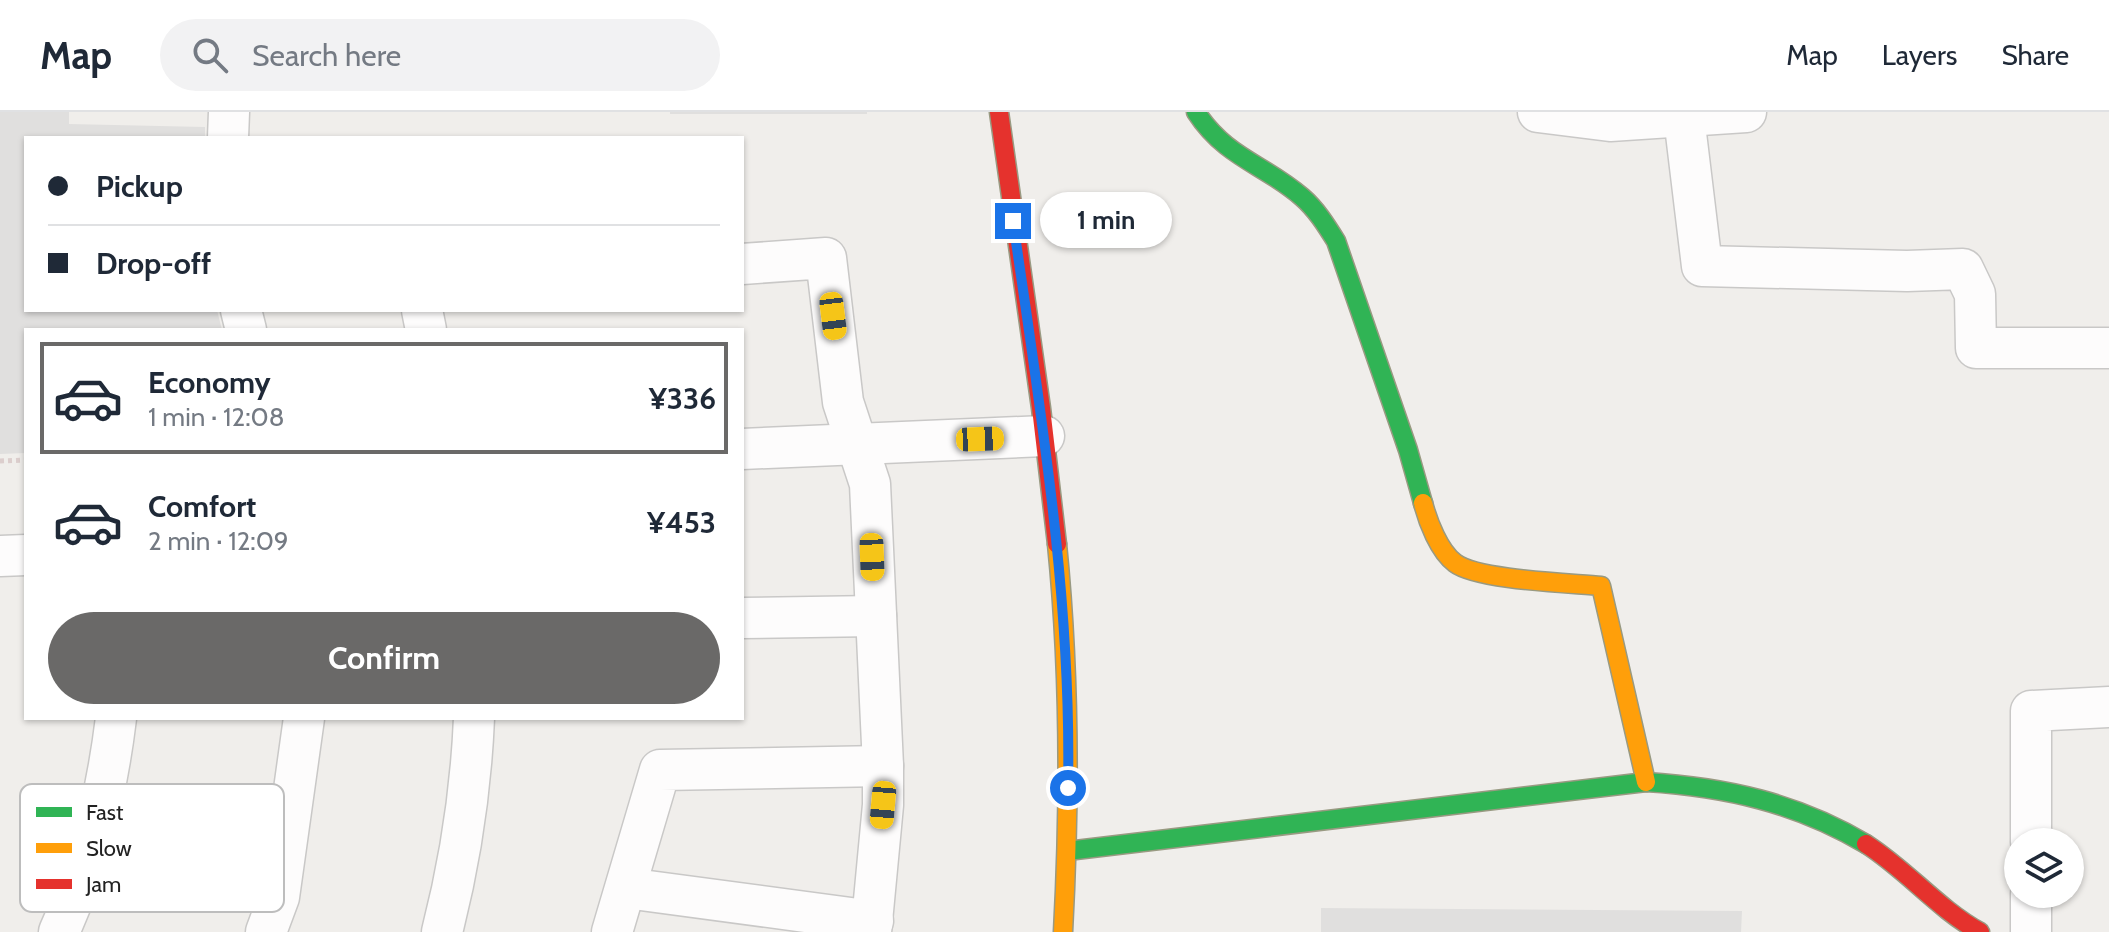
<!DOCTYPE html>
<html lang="en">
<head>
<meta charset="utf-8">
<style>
	:root { --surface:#fff; --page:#f2f2f3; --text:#1f2937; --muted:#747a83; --line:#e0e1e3; --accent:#6a6968 }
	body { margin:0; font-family:Cabin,sans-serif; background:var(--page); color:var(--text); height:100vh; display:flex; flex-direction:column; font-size:30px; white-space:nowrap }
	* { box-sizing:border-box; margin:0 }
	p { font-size:26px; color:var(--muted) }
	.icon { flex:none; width:44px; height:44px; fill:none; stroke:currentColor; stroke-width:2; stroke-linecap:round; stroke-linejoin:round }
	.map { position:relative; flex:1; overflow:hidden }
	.drawer { position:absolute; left:24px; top:216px; width:720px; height:392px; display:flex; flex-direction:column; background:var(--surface); border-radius:0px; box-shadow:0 2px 6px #0004 }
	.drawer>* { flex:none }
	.banner { position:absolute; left:24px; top:24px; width:720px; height:176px; border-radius:0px; box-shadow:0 2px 6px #0004; display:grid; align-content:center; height:176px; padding:0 24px; background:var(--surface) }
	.controls { position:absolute; left:2004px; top:716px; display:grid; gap:16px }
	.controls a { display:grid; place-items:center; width:80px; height:80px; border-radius:50%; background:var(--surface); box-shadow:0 2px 6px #0004; font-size:40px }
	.end { position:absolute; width:36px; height:36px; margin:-18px; border:10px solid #1a73e8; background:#fff; box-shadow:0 0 0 4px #fff }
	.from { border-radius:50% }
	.bubble { position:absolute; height:56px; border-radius:28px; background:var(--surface); box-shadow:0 2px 6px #0004; font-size:26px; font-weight:700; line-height:56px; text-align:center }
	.car { position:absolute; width:24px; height:48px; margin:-24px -12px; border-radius:10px; box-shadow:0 0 6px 2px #0007; background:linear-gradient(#f5c518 24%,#345 0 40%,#f5c518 0 76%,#345 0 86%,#f5c518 0) }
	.banner b { display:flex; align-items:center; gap:28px; height:76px; font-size:30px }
	.banner b+b { border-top:2px solid var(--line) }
	.banner i { width:20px; height:20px; background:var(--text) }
	ul { padding:14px 0 0; list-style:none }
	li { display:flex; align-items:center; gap:24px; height:112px; margin:0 16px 12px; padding:0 8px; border:4px solid transparent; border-radius:0px }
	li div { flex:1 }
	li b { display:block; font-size:30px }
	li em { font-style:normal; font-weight:700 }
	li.selected { border-color:var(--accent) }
	li>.icon { width:72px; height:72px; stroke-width:1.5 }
	.cta { display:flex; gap:16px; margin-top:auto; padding:16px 24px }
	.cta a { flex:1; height:92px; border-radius:48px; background:var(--accent); color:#fff; font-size:32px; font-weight:700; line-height:92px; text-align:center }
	header { display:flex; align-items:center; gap:48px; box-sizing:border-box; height:112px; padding:0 40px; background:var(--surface); border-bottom:2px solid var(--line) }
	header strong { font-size:38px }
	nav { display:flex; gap:44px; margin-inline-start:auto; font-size:28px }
	.search { width:560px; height:72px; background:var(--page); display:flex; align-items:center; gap:20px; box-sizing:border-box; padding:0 28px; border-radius:44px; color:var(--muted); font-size:30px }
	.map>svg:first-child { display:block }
</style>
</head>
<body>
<header>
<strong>Map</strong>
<div class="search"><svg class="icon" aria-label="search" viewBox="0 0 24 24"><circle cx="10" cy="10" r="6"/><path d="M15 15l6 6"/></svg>Search here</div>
<nav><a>Map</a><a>Layers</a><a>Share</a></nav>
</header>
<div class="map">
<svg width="2109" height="820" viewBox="0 0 2109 820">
	<rect width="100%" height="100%" fill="#f0eeeb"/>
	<g fill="#e0dfde">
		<path d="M0 0H69V12L205 15V26H26V198H217L222 218H26V341L0 342Z"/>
		<rect x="670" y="0" width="197" height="2"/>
		<path d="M1321 796 1742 799 1741 820H1321Z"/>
	</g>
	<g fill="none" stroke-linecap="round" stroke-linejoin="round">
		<g stroke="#c9c8c7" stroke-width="43">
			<g id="street">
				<path d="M1538 0 1610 9 1746 0"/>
				<path d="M1684 5 1702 154 1907 159 1963 157 1975 182 1976 236H2109"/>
				<path d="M228 26 229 0"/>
				<path d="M742 152 826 146 843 290 870 372 883 654V693L871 820"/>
				<path d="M241 198 246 218"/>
				<path d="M422 198 426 218"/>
				<path d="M742 337 1044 324"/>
				<path d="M0 444 26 443"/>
				<path d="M742 506 876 504"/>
				<path d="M2031 730V599L2109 595"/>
				<path d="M626 776 873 809"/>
				<path d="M2031 782V820"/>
				<path d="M59 820C90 752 107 680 116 606"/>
				<path d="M266 820 279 785 304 606"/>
				<path d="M442 820C460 750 471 678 474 606"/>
				<path d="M612 820 660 658 883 654"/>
			</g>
		</g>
		<g stroke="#999a82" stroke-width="21">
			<g id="fast">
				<path d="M1196 0C1226 46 1264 52 1302 85 1316 97 1326 113 1336 129L1408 338 1423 391"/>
				<path d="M1067 739 1646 670C1726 675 1797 691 1866 732"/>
			</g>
		</g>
		<g stroke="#999a82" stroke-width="21">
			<g id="slow">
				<path d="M1423 391C1428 410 1439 439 1455 451 1477 468 1570 471 1601 474L1646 670"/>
				<path d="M1057 432C1070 561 1070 690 1063 820"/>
			</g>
		</g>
		<g stroke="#999a82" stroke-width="21">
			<g id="jam">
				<path d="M999 0 1041 296 1057 432"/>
				<path d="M1866 732C1907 758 1938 797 1980 820"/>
			</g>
		</g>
		<path stroke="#dccecd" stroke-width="5" stroke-dasharray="4 4" stroke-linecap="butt" d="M0 349 26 348"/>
		<use href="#street" stroke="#fdfcfc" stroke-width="40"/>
		<use href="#fast" stroke="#30b455" stroke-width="18"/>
		<use href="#slow" stroke="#ff9f0a" stroke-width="18"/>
		<use href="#jam" stroke="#e5322d" stroke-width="18"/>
	</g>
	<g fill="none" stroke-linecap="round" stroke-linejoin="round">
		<path stroke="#1a73e8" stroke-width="10" d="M1013 109C1040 297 1072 485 1068 676"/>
	</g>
	<rect x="20" y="672" width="264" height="128" rx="12" fill="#fff" stroke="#bdbdbd" stroke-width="2"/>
	<rect x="36" y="695" width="36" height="10" fill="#30b455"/>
	<rect x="36" y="731" width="36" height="10" fill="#ff9f0a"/>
	<rect x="36" y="767" width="36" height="10" fill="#e5322d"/>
	<g font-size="22" fill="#222">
		<text x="86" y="708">Fast</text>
		<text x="86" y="744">Slow</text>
		<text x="86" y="780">Jam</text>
	</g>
</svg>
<div class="controls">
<a><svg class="icon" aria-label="layers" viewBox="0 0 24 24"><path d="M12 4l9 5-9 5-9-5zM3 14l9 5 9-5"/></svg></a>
</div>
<i class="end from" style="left:1068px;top:676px"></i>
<i class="end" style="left:1013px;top:109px"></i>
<div class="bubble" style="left:1040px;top:80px;width:132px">1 min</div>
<i class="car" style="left:833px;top:204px;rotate:173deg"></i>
<i class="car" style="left:980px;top:327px;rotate:88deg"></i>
<i class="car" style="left:872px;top:445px;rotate:178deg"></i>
<i class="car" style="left:883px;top:693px;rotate:185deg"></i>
<div class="banner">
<b><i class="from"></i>Pickup</b>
<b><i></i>Drop-off</b>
</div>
<section class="drawer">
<ul>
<li class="selected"><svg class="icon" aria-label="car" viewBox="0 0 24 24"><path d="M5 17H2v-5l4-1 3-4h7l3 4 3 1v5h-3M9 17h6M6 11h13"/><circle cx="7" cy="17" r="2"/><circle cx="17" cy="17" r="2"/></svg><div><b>Economy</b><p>1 min · 12:08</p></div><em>¥336</em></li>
<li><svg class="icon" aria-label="car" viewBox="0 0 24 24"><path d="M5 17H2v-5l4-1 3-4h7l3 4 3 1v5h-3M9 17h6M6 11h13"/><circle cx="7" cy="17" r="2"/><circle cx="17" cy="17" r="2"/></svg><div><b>Comfort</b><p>2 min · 12:09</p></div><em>¥453</em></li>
</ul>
<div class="cta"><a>Confirm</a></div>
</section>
</div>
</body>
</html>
